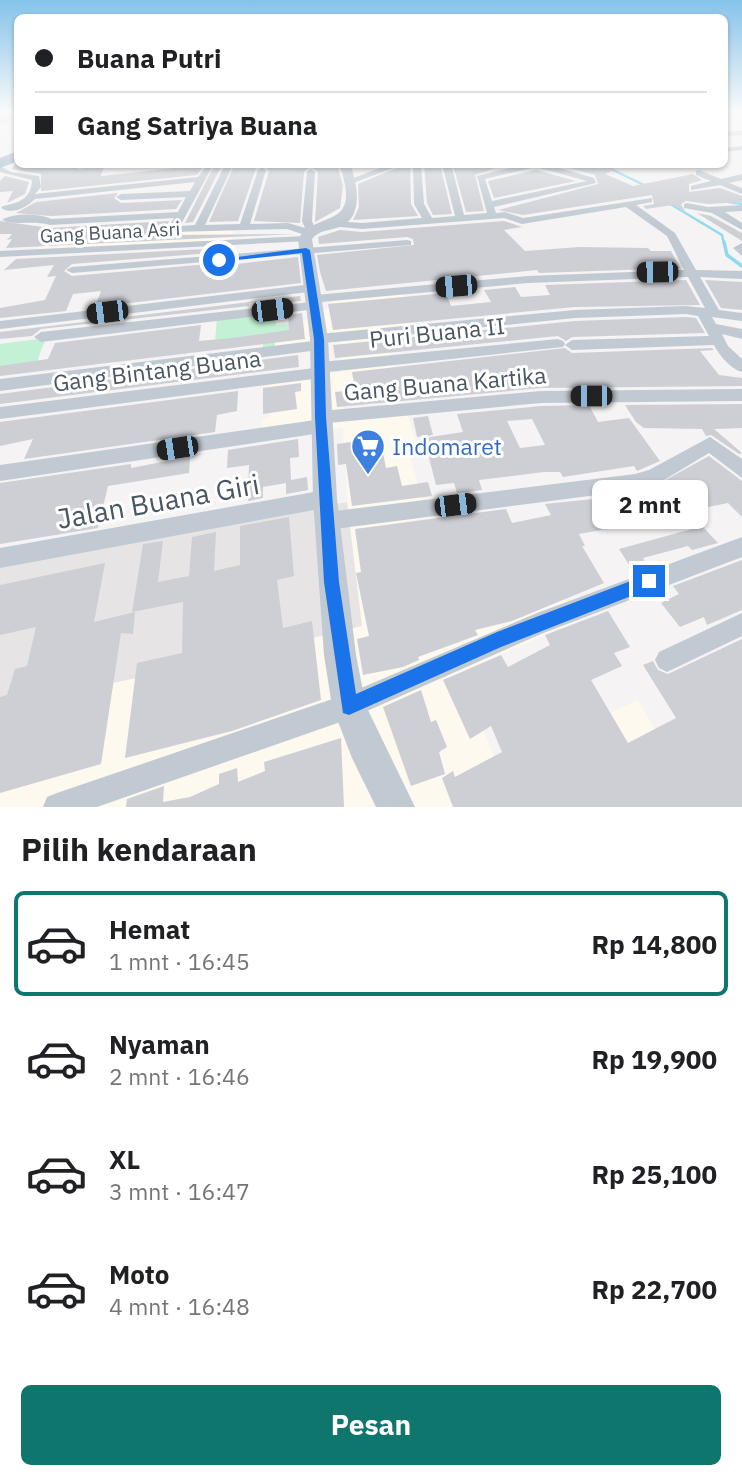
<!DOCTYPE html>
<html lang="id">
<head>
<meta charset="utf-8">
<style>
	:root { --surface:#fff; --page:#f2f2f2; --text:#202124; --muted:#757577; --line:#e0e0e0; --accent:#0f766e }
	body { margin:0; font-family:"IBM Plex Sans",sans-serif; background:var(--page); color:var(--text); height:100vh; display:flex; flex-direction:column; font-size:26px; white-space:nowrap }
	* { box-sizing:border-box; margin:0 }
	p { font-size:23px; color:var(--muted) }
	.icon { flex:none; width:38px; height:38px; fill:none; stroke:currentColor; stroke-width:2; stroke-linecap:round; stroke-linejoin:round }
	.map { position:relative; height:807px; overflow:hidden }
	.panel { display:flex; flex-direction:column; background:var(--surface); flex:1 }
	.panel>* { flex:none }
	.hud { position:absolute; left:14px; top:14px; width:714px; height:154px; border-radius:10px; box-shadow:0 2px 5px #0004; display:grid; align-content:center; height:154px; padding:0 21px; background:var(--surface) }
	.end { position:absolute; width:32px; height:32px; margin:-16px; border:9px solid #1a73e8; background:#fff; box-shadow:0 0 0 4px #fff }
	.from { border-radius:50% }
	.bubble { position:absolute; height:49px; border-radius:10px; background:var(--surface); box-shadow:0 2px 5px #0004; font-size:23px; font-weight:700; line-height:49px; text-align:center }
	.car { position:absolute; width:21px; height:42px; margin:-21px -10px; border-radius:9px; box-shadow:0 0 5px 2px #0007; background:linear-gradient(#222 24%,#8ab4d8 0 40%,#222 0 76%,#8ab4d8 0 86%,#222 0) }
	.hud b { display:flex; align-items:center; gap:24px; height:66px; font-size:26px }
	.hud b+b { border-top:2px solid var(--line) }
	.hud i { width:18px; height:18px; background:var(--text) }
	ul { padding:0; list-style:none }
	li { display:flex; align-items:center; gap:21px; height:105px; margin:0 14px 10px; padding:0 7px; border:4px solid transparent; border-radius:10px }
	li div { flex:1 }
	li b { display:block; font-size:26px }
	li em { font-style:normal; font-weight:700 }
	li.active { border-color:var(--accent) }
	li>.icon { width:63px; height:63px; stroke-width:1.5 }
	h2 { padding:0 21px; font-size:32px; line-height:84px }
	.primary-button { display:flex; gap:14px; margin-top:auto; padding:14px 21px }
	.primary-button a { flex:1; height:80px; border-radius:10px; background:var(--accent); color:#fff; font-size:28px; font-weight:700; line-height:80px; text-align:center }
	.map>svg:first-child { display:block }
</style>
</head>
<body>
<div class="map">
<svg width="742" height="807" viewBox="0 0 742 807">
	<rect width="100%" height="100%" fill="#f5f3f3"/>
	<g fill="#fdf9ef">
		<path d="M186 229 234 230 230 244 34 254 47 235Z"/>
		<path d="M403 292 417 331 386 334 400 390 342 398V420L408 415 417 446 408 448 427 518 414 520 430 596 548 563 575 622 460 672 498 766 638 700 700 807H0V713L349 526 343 428 263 438 262 419 270 417 267 382 341 372 339 343 275 351V337L334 305 330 298Z"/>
	</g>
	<path fill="#e6e4e5" d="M347 502 362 626 214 662 74 691 0 713V566Z"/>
	<g fill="#c3f1d5">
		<path d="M275 312 276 325 302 323 303 333 275 337V351L263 353V337L215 342 217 319Z"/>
		<path d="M46 338 36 364 0 368V344Z"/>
	</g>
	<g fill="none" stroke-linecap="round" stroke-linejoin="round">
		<path stroke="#90daee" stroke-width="2" d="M604 166 614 170"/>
		<g stroke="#90daee" stroke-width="2.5">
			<path d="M609 168 646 186"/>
			<path d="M667 202 722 235 724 244"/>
			<path d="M729 202 742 204"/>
		</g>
		<path stroke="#90daee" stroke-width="3.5" d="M724 242 727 255 742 266"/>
	</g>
	<g fill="#cdcfd5" fill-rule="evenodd">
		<path d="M16 164H80L78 169 104 166 101 176 204 165 197 175 41 191V174L11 169Z"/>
		<path d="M264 164H337L343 186 340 208 315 222 318 172 311 166 304 172 300 223 254 221 269 171Z"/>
		<path d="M406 164H410L411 204 418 216 353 220 359 207 358 184Z"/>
		<path d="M424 164 440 165 452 214 433 215 427 203Z"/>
		<path d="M556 164H599L614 170 605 174 633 186 693 174 702 180 689 184V192L720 188 742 196V202L708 204 686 201 681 204 685 211 673 205 646 209 643 206 654 204 652 195 523 215 498 210 598 184 595 175Z"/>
		<path d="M453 165 487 166 493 169 475 175 484 211 466 212Z"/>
		<path d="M214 166 221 167 193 222 185 223Z"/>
		<path d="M233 168H256L238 221 209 222Z"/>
		<path d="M536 170 576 181 494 198 488 181Z"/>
		<path d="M5 176 29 182 25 194 7 203 13 191 0 192V181Z"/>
		<path d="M118 193 114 198 121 203 182 200 176 209 51 216 16 213 36 202Z"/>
		<path d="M697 213 711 216 742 233V241Z"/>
		<path d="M583 217 504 230 525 251 579 247 648 248 651 251H671L680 268 539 273 537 270 326 291 320 272 317 255 414 245 413 239 407 237 319 244 318 237 340 230 362 232 504 221 522 227Z"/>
		<path d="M0 221 50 228 169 221 165 230 173 235 294 234 6 248 12 239 7 240 12 234H0Z"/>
		<path d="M224 248 223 252 72 264 64 271 72 276 220 263V266L298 257 301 283 95 307 101 291 73 294 66 311 0 318V308L45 300 56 276 47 277 54 265 4 270 16 259Z"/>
		<path d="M686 280 700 305 575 307 333 330 328 304 446 293 451 306 491 302 484 290 515 287 521 297 550 295 545 285Z"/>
		<path d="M705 280 742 282V310L721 308Z"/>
		<path d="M300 296 301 301 278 303 277 299 249 303V306L41 329 32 336 0 339V332Z"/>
		<path d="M302 313 305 339 0 376V366L48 359 55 343 201 325 199 341 232 338 289 330 288 315Z"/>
		<path d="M686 317 696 318 705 333 572 337 566 341 558 336 335 358 333 345 575 321Z"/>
		<path d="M565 348 572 353 712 348 714 350 700 351 719 375 742 378V386L541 388 337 407 335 392 355 390 352 372Z"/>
		<path d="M298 355 299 367 0 404V394Z"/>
		<path d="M301 383V391L295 392 297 409 263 414V388Z"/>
		<path d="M238 391 237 411 217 415 215 432 24 459 33 439 0 446V422Z"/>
		<path d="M742 404V428L714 429 742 453 739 454 711 435 706 436 702 429 644 428 636 422 625 405Z"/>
		<path d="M589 405 598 422 629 418 660 461 637 471 634 466 563 477 560 472H544L479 480 482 490 457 493 454 483 436 485 424 438 463 432 457 414 541 406ZM532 419 545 445 520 448 507 421Z"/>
		<path d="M428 416 433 435 417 437 413 418Z"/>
		<path d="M380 438 386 468 397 466 402 486 428 482 432 496 352 506 346 464 338 465 337 444Z"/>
		<path d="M298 439 299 457 290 458 291 480 307 477 308 490 286 494V483L263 487V498L248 501 249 465 227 468 228 450Z"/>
		<path d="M214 452 190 457 189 473 108 486 98 528 0 544V483L131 464V468Z"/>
		<path d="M709 456 742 481V517L728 503 688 511 718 543 692 550 688 546 643 558 649 569 635 574 619 549 692 529 689 514 579 534 585 546H582L604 583 512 621 475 630 478 635 418 657 419 660 403 667 363 675 357 639 369 636 356 573 361 572 355 529 506 509 512 523 551 515 545 504 652 493 649 489Z"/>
		<path d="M289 517 294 576 277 580 283 628 312 621 321 700 232 731 125 758 137 663 182 653 183 602 132 612 143 544 163 541 158 582 189 576 192 537 216 532 214 571 240 565V526Z"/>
		<path d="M742 560V610L707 625 704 617 680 627 661 603 679 594 673 586Z"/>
		<path d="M105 563 94 622 135 612 133 634 121 633 101 764 0 793V697L7 695 15 669 27 666 36 627 0 635V585Z"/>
		<path d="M608 611 630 647 614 653 622 666 591 680 628 743 676 718 643 665 653 661 658 670 668 674 742 639V807H453L442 778 453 771 455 777 502 752 491 726 470 739 443 680 501 655 508 667 550 645 545 635Z"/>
		<path d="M421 690 431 722 436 720 447 747 439 752 445 774 411 786 383 707Z"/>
		<path d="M341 738 344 807H126L127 799 164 786 163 802 190 797 219 784V774L237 768 238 782 265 771 264 762Z"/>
	</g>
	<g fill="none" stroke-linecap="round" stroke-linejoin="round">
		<g fill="#c1cad2" fill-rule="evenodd">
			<path d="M724 114 739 116 724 118Z"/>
			<path d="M18 115V119L0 124V120Z"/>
			<path d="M742 131V135L724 136V132Z"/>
			<path d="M742 146V150L724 152V148Z"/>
			<path d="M208 164 212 167 180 226 195 225 223 169 227 166 231 169 205 225 240 224 258 170 262 167 266 170 250 224 288 223 305 228 302 221 307 172 311 169 315 172 312 221 316 231 308 236 287 229 173 232 168 229 174 218 50 225C34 220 13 226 2 220 14 213 38 213 51 219L178 212 186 197 121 200 116 197 121 194 190 191 195 182 35 199C26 208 12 215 1 208L3 206C19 203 31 199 32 180L0 172V166L11 172 39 176 41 187 35 194 198 177Z"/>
			<path d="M390 164H404L353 183 346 181Z"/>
			<path d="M413 164H421L424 204 432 218 455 216 442 164H450L452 168 464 215 487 213 477 176 526 164H545L594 178 596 183 494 207 496 213 505 212 523 218 652 198V202L636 205 675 233 696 270 742 271V279L700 277 719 310 742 313V321L712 317 716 324 742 329V339L722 334 728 346 742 359V372C731 369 719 355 714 345L572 350 565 345 572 340 709 336 698 316 686 314 575 318 325 343 324 348 319 350 0 391V379L313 341 314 336 319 334 575 310 686 306 705 308 688 277 528 283 321 302 320 308 316 309 41 342 34 337 41 332 311 302V296L315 295 528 276 684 270 667 236 626 207 522 224 504 218 362 229 330 226V222L334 221 362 223 422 218 414 204ZM536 167 587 181 492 201 485 179Z"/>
			<path d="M699 170 721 179 742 174V180L729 183 742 188V194L720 185 691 190V186L711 181 696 175V171Z"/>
			<path d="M687 203 708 207 742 205V211L725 212 742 223V230L712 213 684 208V204Z"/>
			<path d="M305 236 309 237V241L0 257V251Z"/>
			<path d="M407 240 411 241V245L72 273 66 270 72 267Z"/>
			<path d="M742 243V256L733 248Z"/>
			<path d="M313 284 319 288 317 291 0 329V321Z"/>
			<path d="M558 339 563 341 565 344 563 347 328 372 326 377 321 378 0 419V407L314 368 316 363 321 362Z"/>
			<path d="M742 389V401L541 403 328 423 327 431 321 433 0 481V465L315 420V412L321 411 541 391Z"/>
			<path d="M710 437 742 459V478L709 453 659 483 635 490 327 530 320 528 317 521 320 514 327 512 635 474 649 470Z"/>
			<path d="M325 490 332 493 334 499 332 505 325 508 0 568V548Z"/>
			<path d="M742 537V557L541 634 349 719 97 807H43L47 797 57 793 347 694 537 613Z"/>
			<path d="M742 613V636L667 672 659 668 655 660 659 652Z"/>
		</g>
		<path fill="#c1cad2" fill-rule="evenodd" d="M339 164H350C357 182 364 215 342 226 331 231 320 229 312 239L328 339 337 499 356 655 366 706 415 807H376L352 758 332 706 324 655 313 499 310 339 298 239C316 209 364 232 339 164Z"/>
		<path fill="#9fb4c9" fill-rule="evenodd" d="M18 151V161L0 168V158Z"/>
	</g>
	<linearGradient id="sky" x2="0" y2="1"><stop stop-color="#85c3ea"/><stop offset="0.5" stop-color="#fafafa"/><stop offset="1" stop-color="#fafafa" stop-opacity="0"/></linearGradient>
	<rect width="742" height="224" fill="url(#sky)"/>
	<path fill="#1a73e8" d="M306 248 310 250 324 339 326 417 339 582 356 694 497 632 649 574 654 576V587L501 647 349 715 343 713 324 582 315 417 314 339 302 253 219 262 215 260Z"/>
	<defs>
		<g id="supermarket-pin" transform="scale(1.75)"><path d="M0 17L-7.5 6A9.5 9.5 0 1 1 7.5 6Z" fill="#3f7fe0" stroke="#fff"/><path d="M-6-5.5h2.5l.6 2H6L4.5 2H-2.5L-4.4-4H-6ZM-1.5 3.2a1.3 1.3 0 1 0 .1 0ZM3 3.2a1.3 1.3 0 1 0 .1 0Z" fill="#fff"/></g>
	</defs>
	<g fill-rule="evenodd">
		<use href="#supermarket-pin" x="368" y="446"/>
	</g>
	<g text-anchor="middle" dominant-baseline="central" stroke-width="6" stroke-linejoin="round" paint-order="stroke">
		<g font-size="19" fill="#4a5661" stroke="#fff">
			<text transform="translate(110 232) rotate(-3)">Gang Buana Asri</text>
		</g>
		<g font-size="23" fill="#4a5661" stroke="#fff">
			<text transform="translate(437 332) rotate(-6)">Puri Buana II</text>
			<text transform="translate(157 370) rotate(-7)">Gang Bintang Buana</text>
			<text transform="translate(445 383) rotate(-5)">Gang Buana Kartika</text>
		</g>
		<g font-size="23" fill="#366cbe" stroke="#fff" text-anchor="start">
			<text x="392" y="446">Indomaret</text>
		</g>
		<g font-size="28" fill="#4a5661" stroke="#fff">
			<text transform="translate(158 501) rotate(-10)">Jalan Buana Giri</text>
		</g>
	</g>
</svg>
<i class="end from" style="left:219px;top:260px"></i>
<i class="end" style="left:649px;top:581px"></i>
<div class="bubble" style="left:592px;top:480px;width:116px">2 mnt</div>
<i class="car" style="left:657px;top:272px;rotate:269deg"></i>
<i class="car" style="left:456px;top:286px;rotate:265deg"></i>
<i class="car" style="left:272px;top:310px;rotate:83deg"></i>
<i class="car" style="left:107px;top:312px;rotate:263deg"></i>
<i class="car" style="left:591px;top:396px;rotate:270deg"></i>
<i class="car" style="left:177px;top:448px;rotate:261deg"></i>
<i class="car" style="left:455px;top:505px;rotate:83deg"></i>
<div class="hud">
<b><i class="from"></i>Buana Putri</b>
<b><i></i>Gang Satriya Buana</b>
</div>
</div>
<section class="panel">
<h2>Pilih kendaraan</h2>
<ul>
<li class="active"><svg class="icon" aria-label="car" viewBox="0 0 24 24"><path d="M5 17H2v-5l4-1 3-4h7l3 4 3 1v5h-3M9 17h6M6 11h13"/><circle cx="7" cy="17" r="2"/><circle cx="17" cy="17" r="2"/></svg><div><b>Hemat</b><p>1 mnt · 16:45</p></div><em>Rp 14,800</em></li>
<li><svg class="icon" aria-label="car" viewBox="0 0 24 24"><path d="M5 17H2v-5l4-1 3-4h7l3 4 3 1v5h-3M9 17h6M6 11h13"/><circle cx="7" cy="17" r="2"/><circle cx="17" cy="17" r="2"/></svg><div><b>Nyaman</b><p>2 mnt · 16:46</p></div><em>Rp 19,900</em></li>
<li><svg class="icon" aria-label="car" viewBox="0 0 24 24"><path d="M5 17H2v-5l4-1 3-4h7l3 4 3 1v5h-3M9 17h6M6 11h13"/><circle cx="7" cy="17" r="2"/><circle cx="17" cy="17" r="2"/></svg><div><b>XL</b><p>3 mnt · 16:47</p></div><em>Rp 25,100</em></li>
<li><svg class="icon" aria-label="car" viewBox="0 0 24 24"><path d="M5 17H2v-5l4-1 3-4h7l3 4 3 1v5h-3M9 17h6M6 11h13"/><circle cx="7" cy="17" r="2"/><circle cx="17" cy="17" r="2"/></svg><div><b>Moto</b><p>4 mnt · 16:48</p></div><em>Rp 22,700</em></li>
</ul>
<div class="primary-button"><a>Pesan</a></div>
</section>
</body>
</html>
